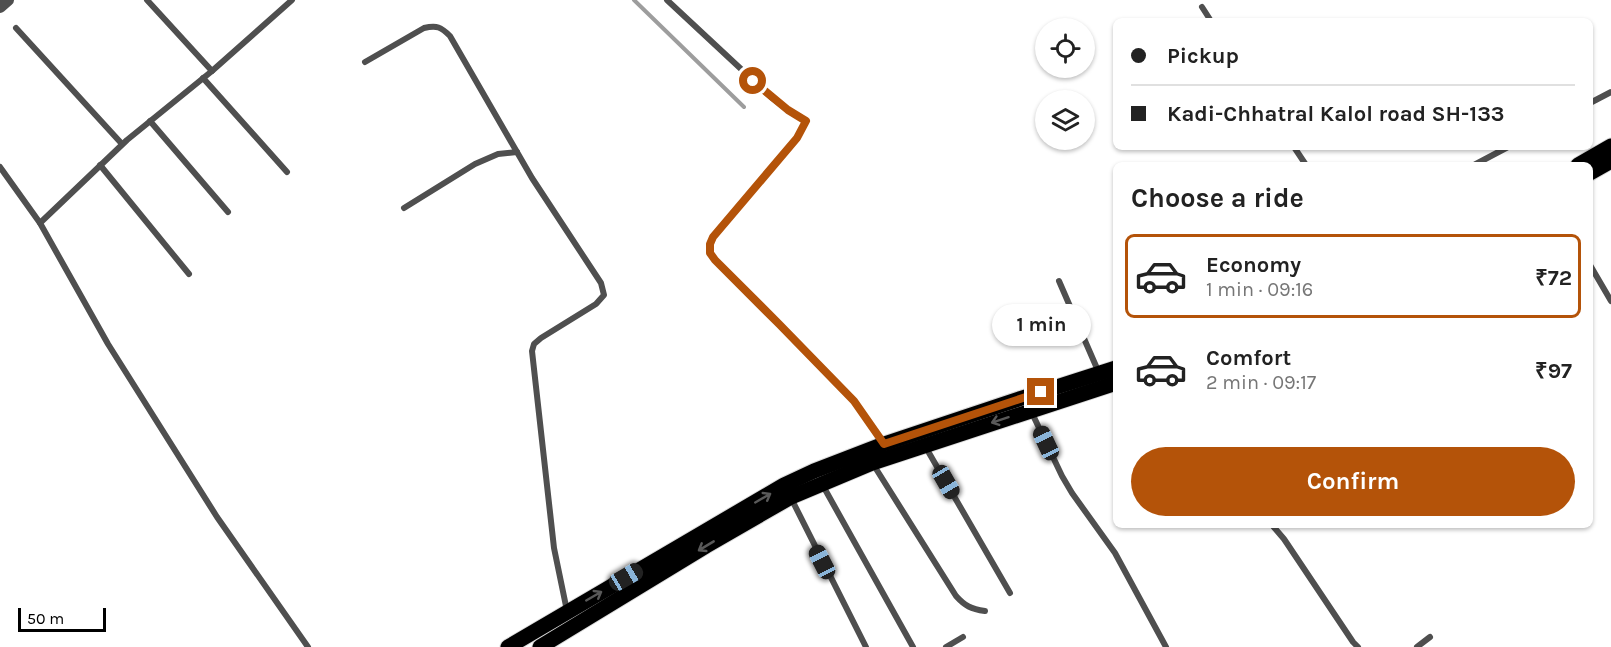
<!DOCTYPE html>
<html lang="en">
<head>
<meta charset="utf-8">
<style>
	:root { --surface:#fff; --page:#f2f2f2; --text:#222; --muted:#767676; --line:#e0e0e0; --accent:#b45309 }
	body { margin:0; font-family:Karla,sans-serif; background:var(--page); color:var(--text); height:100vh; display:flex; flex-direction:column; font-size:22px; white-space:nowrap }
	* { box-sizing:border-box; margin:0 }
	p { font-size:20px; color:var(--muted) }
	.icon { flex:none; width:33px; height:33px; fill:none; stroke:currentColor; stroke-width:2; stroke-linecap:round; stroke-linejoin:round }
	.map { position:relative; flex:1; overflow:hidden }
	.side { position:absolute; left:1113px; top:162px; width:480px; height:366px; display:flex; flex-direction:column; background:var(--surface); border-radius:9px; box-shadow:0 2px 4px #0004 }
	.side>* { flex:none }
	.top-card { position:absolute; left:1113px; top:18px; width:480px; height:132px; border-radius:9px; box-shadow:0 2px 4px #0004; display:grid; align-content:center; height:132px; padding:0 18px; background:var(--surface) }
	.buttons { position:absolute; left:1035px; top:18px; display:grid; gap:12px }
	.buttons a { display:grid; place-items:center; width:60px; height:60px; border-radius:50%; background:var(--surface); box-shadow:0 2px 4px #0004; font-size:30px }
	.scale { position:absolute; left:18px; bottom:15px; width:88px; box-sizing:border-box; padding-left:6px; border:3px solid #000; border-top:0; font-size:16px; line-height:21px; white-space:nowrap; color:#000; -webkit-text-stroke:4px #fff; paint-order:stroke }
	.end { position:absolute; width:27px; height:27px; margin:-14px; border:8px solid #b45309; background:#fff; box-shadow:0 0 0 3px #fff }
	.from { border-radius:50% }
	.bubble { position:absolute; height:42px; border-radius:21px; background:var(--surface); box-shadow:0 2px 4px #0004; font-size:20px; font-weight:700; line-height:42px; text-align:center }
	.car { position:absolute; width:18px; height:36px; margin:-18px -9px; border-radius:8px; box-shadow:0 0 4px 2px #0007; background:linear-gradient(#222 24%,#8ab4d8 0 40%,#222 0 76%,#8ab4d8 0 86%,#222 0) }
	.top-card b { display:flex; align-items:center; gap:21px; height:57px; font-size:22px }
	.top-card b+b { border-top:2px solid var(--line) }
	.top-card i { width:15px; height:15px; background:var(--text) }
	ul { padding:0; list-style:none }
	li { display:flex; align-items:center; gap:18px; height:84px; margin:0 12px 9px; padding:0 6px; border:3px solid transparent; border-radius:9px }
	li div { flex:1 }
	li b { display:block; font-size:22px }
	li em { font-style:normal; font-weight:700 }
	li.on { border-color:var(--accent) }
	li>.icon { width:54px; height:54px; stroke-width:1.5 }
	h2 { padding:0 18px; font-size:27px; line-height:72px }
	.primary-button { display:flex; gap:12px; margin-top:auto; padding:12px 18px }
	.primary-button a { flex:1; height:69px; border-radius:36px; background:var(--accent); color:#fff; font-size:24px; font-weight:700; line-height:69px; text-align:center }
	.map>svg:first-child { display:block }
</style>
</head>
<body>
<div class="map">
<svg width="1611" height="647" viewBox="0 0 1611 647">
	<rect width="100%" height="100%" fill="#fff"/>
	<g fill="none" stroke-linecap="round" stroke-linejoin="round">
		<path stroke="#9d9d9d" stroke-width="4" d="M634 0 744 107"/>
		<g stroke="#dbdbdb" stroke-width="17">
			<g id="primary">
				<path d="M1578 165 1611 146"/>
				<path d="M1590 173 1611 161"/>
				<path d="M508 647 784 485 814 471 884 444 1022 398 1116 368"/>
				<path d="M540 647 706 546 791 497 872 463 1116 383"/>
			</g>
		</g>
		<g stroke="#4f4f4f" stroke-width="6">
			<path d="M147 0 212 71"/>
			<path d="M667 0 771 97 788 110 806 121 797 138 713 237 710 244V253L715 260 779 324 854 401 883 443"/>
			<path d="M1202 7 1211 21"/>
			<path d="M16 28 122 144"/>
			<path d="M365 62 424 28C437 25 441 27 450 36L532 178 601 283 604 295 596 304 541 338 534 344 532 351 554 548 567 611"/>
			<path d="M203 78 287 172"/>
			<path d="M1590 103 1611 92"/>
			<path d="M150 121 228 212"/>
			<path d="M1294 147 1306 165"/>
			<path d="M100 165 189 274"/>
			<path d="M1474 165 1508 147"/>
			<path d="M0 167 40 223 108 344 217 517 308 647"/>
			<path d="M404 208 475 164 498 154 517 152"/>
			<path d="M40 223 127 140 212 71 292 0"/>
			<path d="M1590 265 1611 301"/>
			<path d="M1059 281 1099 373"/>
			<path d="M1031 411 1062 476 1072 493 1115 553 1166 647"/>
			<path d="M925 446 1010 593"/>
			<path d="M873 464 956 596C965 606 971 609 985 611"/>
			<path d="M822 484 913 647"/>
			<path d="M791 498 866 647"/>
			<path d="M1272 525 1284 539 1353 642 1358 647"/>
			<path d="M946 647 963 637"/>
			<path d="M1417 647 1430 637"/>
		</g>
		<path stroke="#4f4f4f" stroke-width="12" d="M0 7 8 0"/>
		<use href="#primary" stroke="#000" stroke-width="15"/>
	</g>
	<defs><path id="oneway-shaft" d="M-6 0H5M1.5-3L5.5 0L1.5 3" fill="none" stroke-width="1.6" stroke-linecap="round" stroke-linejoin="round" transform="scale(1.5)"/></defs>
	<g stroke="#595959">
		<use href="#oneway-shaft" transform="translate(1000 420) rotate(162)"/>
		<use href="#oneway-shaft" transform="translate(763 498) rotate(-30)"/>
		<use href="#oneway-shaft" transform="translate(706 546) rotate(149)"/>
		<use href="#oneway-shaft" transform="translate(594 596) rotate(-30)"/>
	</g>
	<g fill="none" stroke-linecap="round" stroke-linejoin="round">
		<path stroke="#b45309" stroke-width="8" d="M753 81 788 110 806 121 797 138 713 237 710 244V253L715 260 779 324 854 401 884 444 1041 392"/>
	</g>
</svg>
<div class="buttons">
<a><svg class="icon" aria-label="locate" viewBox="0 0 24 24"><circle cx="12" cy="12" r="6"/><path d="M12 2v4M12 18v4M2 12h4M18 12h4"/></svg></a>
<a><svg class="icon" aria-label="layers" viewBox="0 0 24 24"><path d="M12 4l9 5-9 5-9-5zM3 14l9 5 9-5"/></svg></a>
</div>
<div class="scale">50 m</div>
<i class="end from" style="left:753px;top:81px"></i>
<i class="end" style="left:1041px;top:392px"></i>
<div class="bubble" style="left:992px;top:304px;width:99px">1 min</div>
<i class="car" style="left:1046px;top:443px;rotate:335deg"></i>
<i class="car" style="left:946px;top:482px;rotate:150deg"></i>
<i class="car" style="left:822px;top:562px;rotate:333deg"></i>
<i class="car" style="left:626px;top:577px;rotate:60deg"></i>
<div class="top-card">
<b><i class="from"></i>Pickup</b>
<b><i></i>Kadi-Chhatral Kalol road SH-133</b>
</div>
<section class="side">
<h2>Choose a ride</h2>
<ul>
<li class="on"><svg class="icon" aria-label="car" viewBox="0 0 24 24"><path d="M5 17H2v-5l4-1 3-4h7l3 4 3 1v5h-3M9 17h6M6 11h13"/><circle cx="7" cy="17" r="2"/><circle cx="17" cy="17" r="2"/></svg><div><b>Economy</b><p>1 min · 09:16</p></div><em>₹72</em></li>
<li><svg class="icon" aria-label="car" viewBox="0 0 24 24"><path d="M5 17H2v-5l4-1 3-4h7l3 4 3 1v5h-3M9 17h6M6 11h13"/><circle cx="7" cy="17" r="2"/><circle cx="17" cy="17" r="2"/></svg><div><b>Comfort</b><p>2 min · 09:17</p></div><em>₹97</em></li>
</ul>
<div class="primary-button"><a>Confirm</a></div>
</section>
</div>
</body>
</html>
